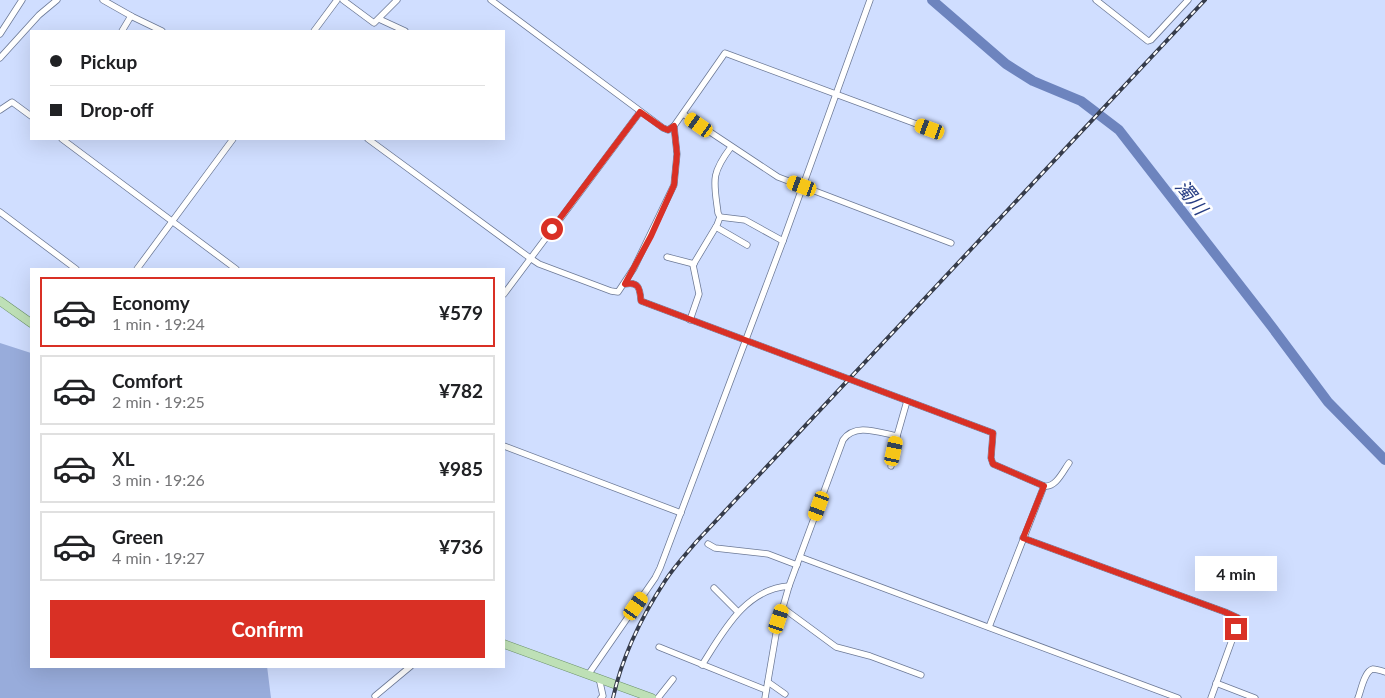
<!DOCTYPE html>
<html lang="en">
<head>
<meta charset="utf-8">
<style>
	:root { --surface:#fff; --page:#f2f2f2; --text:#202124; --muted:#757577; --line:#e0e0e0; --accent:#d93025 }
	body { margin:0; font-family:Lato,"Noto Sans JP",sans-serif; background:var(--page); color:var(--text); height:100vh; display:flex; flex-direction:column; font-size:19px; white-space:nowrap }
	* { box-sizing:border-box; margin:0 }
	p { font-size:16px; color:var(--muted) }
	.icon { flex:none; width:28px; height:28px; fill:none; stroke:currentColor; stroke-width:2; stroke-linecap:round; stroke-linejoin:round }
	.map { position:relative; flex:1; overflow:hidden }
	.panel { position:absolute; left:30px; top:268px; width:475px; height:400px; display:flex; flex-direction:column; background:var(--surface); border-radius:0px; box-shadow:0 5px 20px #0002 }
	.panel>* { flex:none }
	.banner { position:absolute; left:30px; top:30px; width:475px; height:110px; border-radius:0px; box-shadow:0 5px 20px #0002; display:grid; align-content:center; height:110px; padding:0 20px; background:var(--surface) }
	.end { position:absolute; width:22px; height:22px; margin:-11px; border:6px solid #d93025; background:#fff; box-shadow:0 0 0 2px #fff }
	.from { border-radius:50% }
	.bubble { position:absolute; height:35px; border-radius:0px; background:var(--surface); box-shadow:0 5px 20px #0002; font-size:16px; font-weight:700; line-height:35px; text-align:center }
	.car { position:absolute; width:15px; height:30px; margin:-15px -8px; border-radius:6px; box-shadow:0 0 4px 1px #0007; background:linear-gradient(#f5c518 24%,#345 0 40%,#f5c518 0 76%,#345 0 86%,#f5c518 0) }
	.banner b { display:flex; align-items:center; gap:18px; height:48px; font-size:19px }
	.banner b+b { border-top:1px solid var(--line) }
	.banner i { width:12px; height:12px; background:var(--text) }
	ul { padding:9px 0 0; list-style:none }
	li { display:flex; align-items:center; gap:15px; height:70px; margin:0 10px 8px; padding:0 10px; border:2px solid var(--line); border-radius:0px }
	li div { flex:1 }
	li b { display:block; font-size:19px }
	li em { font-style:normal; font-weight:700 }
	li.on { border-color:var(--accent) }
	li>.icon { width:45px; height:45px; stroke-width:1.5 }
	.primary-button { display:flex; gap:10px; margin-top:auto; padding:10px 20px }
	.primary-button a { flex:1; height:58px; border-radius:0px; background:var(--accent); color:#fff; font-size:20px; font-weight:700; line-height:58px; text-align:center }
	.map>svg:first-child { display:block }
</style>
</head>
<body>
<div class="map">
<svg width="1385" height="698" viewBox="0 0 1385 698">
	<rect width="100%" height="100%" fill="#d0deff"/>
	<path fill="#98acdb" d="M0 343 31 353V666H267L271 698H0Z"/>
	<g fill="none" stroke-linecap="round" stroke-linejoin="round">
		<path stroke="#6d84be" stroke-width="10" d="M932 0 1006 64 1033 81 1081 101 1119 130 1272 327 1328 402 1385 460"/>
		<g stroke="#6c7996" stroke-width="7">
			<g id="minor">
				<path d="M103 0 133 17 162 31"/>
				<path d="M343 0 374 23 397 0"/>
				<path d="M491 0 663 128 668 130 674 126 725 53 930 129"/>
				<path d="M1096 0 1148 41 1151 40 1188 0"/>
				<path d="M379 19 405 31"/>
				<path d="M122 31 131 16"/>
				<path d="M314 31 337 0"/>
				<path d="M0 34 22 0"/>
				<path d="M0 58 39 15 57 0"/>
				<path d="M0 110 12 102 31 116"/>
				<path d="M683 114 778 177 951 243"/>
				<path d="M62 139 236 269"/>
				<path d="M368 139 530 258 539 264 611 291 618 292 634 268 674 185 677 154 674 126"/>
				<path d="M731 147C710 175 714 181 718 213L720 217 745 220 783 241"/>
				<path d="M0 212 76 269"/>
				<path d="M716 227 747 245"/>
				<path d="M667 257 694 264"/>
				<path d="M137 269 233 139"/>
				<path d="M625 284C639 281 640 289 641 301L993 433 991 458 993 464 1044 486C1056 488 1063 471 1069 463"/>
				<path d="M504 294 640 112"/>
				<path d="M690 320 699 294 693 265 717 225 720 217"/>
				<path d="M504 446 681 513"/>
				<path d="M891 466 897 436"/>
				<path d="M1023 538 1225 612 1238 618 1236 629 1211 698"/>
				<path d="M708 544 715 548 768 554 797 565"/>
				<path d="M800 557 1178 698"/>
				<path d="M714 588 738 612"/>
				<path d="M783 608 836 647 870 656 921 675"/>
				<path d="M989 627 1044 486"/>
				<path d="M659 647 766 690"/>
				<path d="M702 665C723 632 745 589 789 586"/>
				<path d="M588 675 655 578 660 568 783 241 870 0"/>
				<path d="M599 678 603 696 601 698"/>
				<path d="M768 682 785 694"/>
				<path d="M1216 683 1255 698"/>
				<path d="M375 696 411 666"/>
				<path d="M658 698 673 679"/>
				<path d="M765 698 777 628 789 586 843 440C855 422 880 433 897 436L907 401"/>
				<path d="M1358 698C1361 691 1364 671 1373 669 1376 669 1382 671 1385 672"/>
			</g>
		</g>
		<g stroke="#6a9168" stroke-width="9">
			<g id="major">
				<path d="M0 301 31 323"/>
				<path d="M504 644 652 698"/>
			</g>
		</g>
		<use href="#minor" stroke="#fff" stroke-width="5.5"/>
		<use href="#major" stroke="#bee0b6" stroke-width="8"/>
		<g stroke="#363c4b" stroke-width="4">
			<path id="rail" d="M613 698C622 657 642 616 665 581 674 567 686 554 697 541L1205 0"/>
		</g>
		<use href="#rail" stroke="#fff" stroke-width="2" stroke-dasharray="5.5" stroke-linecap="butt"/>
	</g>
	<g fill="none" stroke-linecap="round" stroke-linejoin="round">
		<path stroke="#d93025" stroke-width="6" d="M552 229 640 112 663 128 668 130 674 126 677 154 674 185 651 236 625 284C639 281 640 289 641 301L993 433 991 458 993 464 1044 486 1023 538 1225 612 1238 618 1236 629"/>
	</g>
	<g text-anchor="middle" dominant-baseline="central" stroke-width="5" stroke-linejoin="round" paint-order="stroke">
		<g font-size="19" font-style="italic" fill="#263d84" stroke="#fff">
			<text transform="translate(1192 197) rotate(52)">濁川</text>
		</g>
	</g>
</svg>
<i class="end from" style="left:552px;top:229px"></i>
<i class="end" style="left:1236px;top:629px"></i>
<div class="bubble" style="left:1195px;top:556px;width:82px">4 min</div>
<i class="car" style="left:699px;top:125px;rotate:305deg"></i>
<i class="car" style="left:930px;top:129px;rotate:290deg"></i>
<i class="car" style="left:802px;top:186px;rotate:290deg"></i>
<i class="car" style="left:894px;top:451px;rotate:12deg"></i>
<i class="car" style="left:819px;top:506px;rotate:200deg"></i>
<i class="car" style="left:636px;top:606px;rotate:35deg"></i>
<i class="car" style="left:779px;top:619px;rotate:18deg"></i>
<div class="banner">
<b><i class="from"></i>Pickup</b>
<b><i></i>Drop-off</b>
</div>
<section class="panel">
<ul>
<li class="on"><svg class="icon" aria-label="car" viewBox="0 0 24 24"><path d="M5 17H2v-5l4-1 3-4h7l3 4 3 1v5h-3M9 17h6M6 11h13"/><circle cx="7" cy="17" r="2"/><circle cx="17" cy="17" r="2"/></svg><div><b>Economy</b><p>1 min · 19:24</p></div><em>¥579</em></li>
<li><svg class="icon" aria-label="car" viewBox="0 0 24 24"><path d="M5 17H2v-5l4-1 3-4h7l3 4 3 1v5h-3M9 17h6M6 11h13"/><circle cx="7" cy="17" r="2"/><circle cx="17" cy="17" r="2"/></svg><div><b>Comfort</b><p>2 min · 19:25</p></div><em>¥782</em></li>
<li><svg class="icon" aria-label="car" viewBox="0 0 24 24"><path d="M5 17H2v-5l4-1 3-4h7l3 4 3 1v5h-3M9 17h6M6 11h13"/><circle cx="7" cy="17" r="2"/><circle cx="17" cy="17" r="2"/></svg><div><b>XL</b><p>3 min · 19:26</p></div><em>¥985</em></li>
<li><svg class="icon" aria-label="car" viewBox="0 0 24 24"><path d="M5 17H2v-5l4-1 3-4h7l3 4 3 1v5h-3M9 17h6M6 11h13"/><circle cx="7" cy="17" r="2"/><circle cx="17" cy="17" r="2"/></svg><div><b>Green</b><p>4 min · 19:27</p></div><em>¥736</em></li>
</ul>
<div class="primary-button"><a>Confirm</a></div>
</section>
</div>
</body>
</html>
